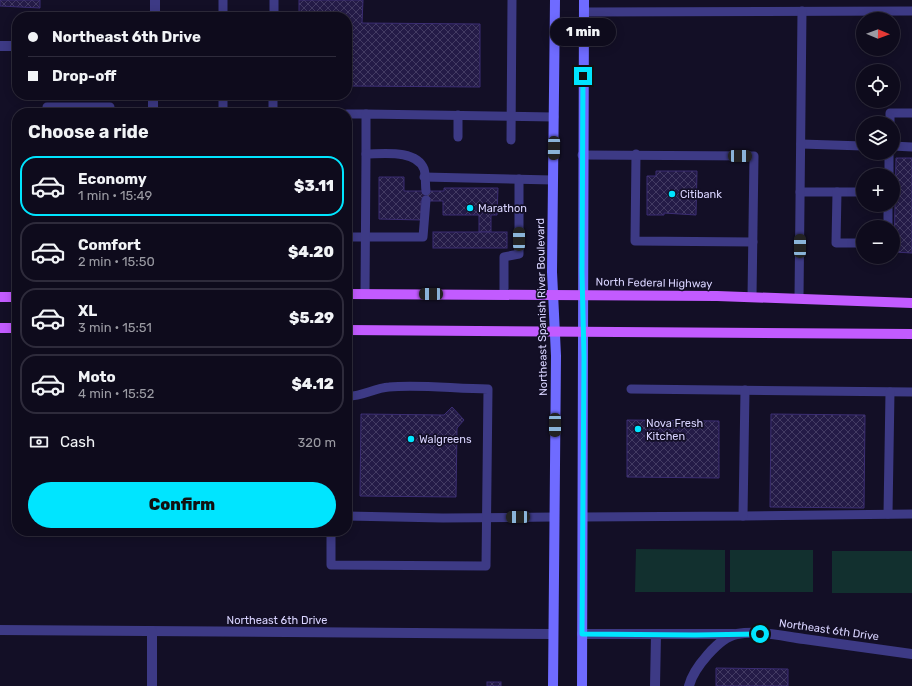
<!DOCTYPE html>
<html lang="en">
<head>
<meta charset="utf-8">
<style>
	:root { --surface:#0e0b1c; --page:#171425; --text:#f1f3f6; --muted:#9b9ba3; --line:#2e2b3b; --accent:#00e5ff }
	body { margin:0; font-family:Rubik,sans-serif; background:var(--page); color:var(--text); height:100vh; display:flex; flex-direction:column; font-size:15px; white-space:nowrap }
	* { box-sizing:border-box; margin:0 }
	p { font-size:13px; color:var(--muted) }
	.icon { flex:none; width:22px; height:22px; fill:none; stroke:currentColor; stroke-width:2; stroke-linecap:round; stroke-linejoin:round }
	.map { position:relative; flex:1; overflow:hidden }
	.details { position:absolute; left:12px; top:108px; width:340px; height:428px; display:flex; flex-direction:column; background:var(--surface); border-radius:16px; box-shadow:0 2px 10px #0003,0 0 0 1px var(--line) }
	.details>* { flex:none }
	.banner { position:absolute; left:12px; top:12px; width:340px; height:88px; border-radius:16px; box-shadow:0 2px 10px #0003,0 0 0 1px var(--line); display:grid; align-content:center; height:88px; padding:0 16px; background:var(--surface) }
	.needle { width:26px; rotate:91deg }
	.tools { position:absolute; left:856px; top:12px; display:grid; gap:8px }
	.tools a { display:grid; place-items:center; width:44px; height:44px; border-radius:50%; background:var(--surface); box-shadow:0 2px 10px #0003,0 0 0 1px var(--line); font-size:20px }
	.end { position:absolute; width:18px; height:18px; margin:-9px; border:5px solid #00e5ff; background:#111; box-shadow:0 0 0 2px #111 }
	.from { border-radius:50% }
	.bubble { position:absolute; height:28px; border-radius:14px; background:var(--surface); box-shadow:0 2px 10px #0003,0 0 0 1px var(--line); font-size:13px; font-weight:800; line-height:28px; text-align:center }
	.car { position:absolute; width:12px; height:24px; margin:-12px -6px; border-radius:5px; box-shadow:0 0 3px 1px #0007; background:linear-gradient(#222 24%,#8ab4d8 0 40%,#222 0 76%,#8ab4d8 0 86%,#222 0) }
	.banner b { display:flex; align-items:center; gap:14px; height:38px; font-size:15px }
	.banner b+b { border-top:1px solid var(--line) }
	.banner i { width:10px; height:10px; background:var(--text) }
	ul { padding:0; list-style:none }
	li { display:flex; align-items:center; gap:12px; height:60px; margin:0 8px 6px; padding:0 8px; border:2px solid var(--line); border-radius:16px }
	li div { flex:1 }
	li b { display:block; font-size:15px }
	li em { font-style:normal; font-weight:800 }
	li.active { border-color:var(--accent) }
	li>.icon { width:36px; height:36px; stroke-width:1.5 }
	h2 { padding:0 16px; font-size:18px; line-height:48px }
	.pay { display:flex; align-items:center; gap:10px; height:44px; padding:0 16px; font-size:15px }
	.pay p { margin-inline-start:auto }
	.cta { display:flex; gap:8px; margin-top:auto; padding:8px 16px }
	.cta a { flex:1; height:46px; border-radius:24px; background:var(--accent); color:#111; font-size:16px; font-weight:800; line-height:46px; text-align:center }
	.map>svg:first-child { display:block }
</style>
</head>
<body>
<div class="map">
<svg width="912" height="686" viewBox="0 0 912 686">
	<defs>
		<pattern id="building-cross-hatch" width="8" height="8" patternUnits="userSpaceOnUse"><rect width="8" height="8" fill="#241b47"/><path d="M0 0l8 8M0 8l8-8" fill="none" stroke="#433b63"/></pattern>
	</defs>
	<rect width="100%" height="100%" fill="#130f26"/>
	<g fill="#12302f">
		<path d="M636 549 725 550V592H635Z"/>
		<rect x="730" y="550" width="83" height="42"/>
		<rect x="832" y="551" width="80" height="42"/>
	</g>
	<g fill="url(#building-cross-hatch)" stroke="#3b2d73">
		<path d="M0 0H40V8L0 6Z"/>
		<path d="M299 0H363L362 23 480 24V87L347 86V17H299Z"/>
		<path d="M896 158H912V253L894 252Z"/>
		<path d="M656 171H697L696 215 664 213V215H647V176H656Z"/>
		<path d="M379 177H404V191H444V188H498L497 215H491V232H479V215H443V201H421V220L379 219Z"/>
		<rect x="433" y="232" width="74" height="16"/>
		<path d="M452 407 464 420 457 428 456 497 360 496 361 414 444 415Z"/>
		<path d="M771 414 865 415 864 508 770 507Z"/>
		<path d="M627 420 719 421V478L627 477Z"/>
		<path d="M716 668 788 669V686H716Z"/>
		<rect x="487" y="682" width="14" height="4"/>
	</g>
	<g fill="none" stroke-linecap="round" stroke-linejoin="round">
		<g stroke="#3d3a85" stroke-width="9">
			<path d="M584 12 912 11"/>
			<path d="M223 17V0"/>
			<path d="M274 17V0"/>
			<path d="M47 107H110V113"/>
			<path d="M223 113V95"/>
			<path d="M235 113H267"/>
			<path d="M273 113V95"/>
			<path d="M347 114H366"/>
			<path d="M458 115V137"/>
			<path d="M890 123V113H912"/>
			<path d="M511 140 512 0"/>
			<path d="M801 144 863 146"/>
			<path d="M893 146 912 147"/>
			<path d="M366 154V114L554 117"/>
			<path d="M636 154 635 241 753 242"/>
			<path d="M582 155 754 156 752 297"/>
			<path d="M889 175V153"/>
			<path d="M424 177 553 180"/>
			<path d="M800 192H837"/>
			<path d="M863 192H837L836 243H863"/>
			<path d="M888 227V205"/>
			<path d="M347 237H423L426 200"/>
			<path d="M365 294 366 154C382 154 416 149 424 169 426 175 425 184 426 191"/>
			<path d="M504 294V257L519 254V179"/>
			<path d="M799 298 802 11"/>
			<path d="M631 389 912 392"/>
			<path d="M888 514 890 392"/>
			<path d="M347 516 443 518 554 517"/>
			<path d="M743 516 912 514"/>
			<path d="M583 517 743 516 745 390"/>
			<path d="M331 531V565L486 566 488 389C457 389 419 384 389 387 374 388 361 397 347 396"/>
		</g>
		<g stroke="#3d3a85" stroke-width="10">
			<path d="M155 17V0"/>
			<path d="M0 46H17"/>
			<path d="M153 113V95"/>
			<path d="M0 630 553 634"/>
			<path d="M582 634H734"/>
			<path d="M152 686V631"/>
			<path d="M655 686 656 635"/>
			<path d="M689 686C693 669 719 637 737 634 758 630 782 636 804 639 840 644 876 649 912 654"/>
		</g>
		<g stroke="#6f6bff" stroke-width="10">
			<path d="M553 686 556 356 552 272 555 0"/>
			<path d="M582 686 584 0"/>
		</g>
		<g stroke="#c25bff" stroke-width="10">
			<path d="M347 294 717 296 912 303"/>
			<path d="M0 297H17"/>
			<path d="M0 328H17"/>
			<path d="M347 330 912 334"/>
		</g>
	</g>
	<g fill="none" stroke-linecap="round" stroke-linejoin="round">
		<path stroke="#00e5ff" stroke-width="5" d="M583 76 582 272 584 357 582 634 695 635 760 634"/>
	</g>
	<g fill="#00e5ff" stroke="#130f26" stroke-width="1.5">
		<circle cx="672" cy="194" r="4"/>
		<circle cx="470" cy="208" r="4"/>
		<circle cx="638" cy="429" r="4"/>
		<circle cx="411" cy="439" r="4"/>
	</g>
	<g text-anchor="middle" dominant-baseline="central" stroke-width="3.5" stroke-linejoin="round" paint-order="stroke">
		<g font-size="11" fill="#d9d4ff" stroke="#130f26" text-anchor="start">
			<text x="680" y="194">Citibank</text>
			<text x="478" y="208">Marathon</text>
			<text x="646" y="423">Nova Fresh<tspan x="646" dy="13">Kitchen</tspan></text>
			<text x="419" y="439">Walgreens</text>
		</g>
		<g font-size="11" fill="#d9d4ff" stroke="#130f26">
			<text transform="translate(654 283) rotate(1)">North Federal Highway</text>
			<text transform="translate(542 307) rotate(-91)">Northeast Spanish River Boulevard</text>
			<text x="277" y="620">Northeast 6th Drive</text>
			<text transform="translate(829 630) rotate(8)">Northeast 6th Drive</text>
		</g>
	</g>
</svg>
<div class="tools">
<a><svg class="needle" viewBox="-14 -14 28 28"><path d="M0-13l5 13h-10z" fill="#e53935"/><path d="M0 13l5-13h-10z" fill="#9b9ba3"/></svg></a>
<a><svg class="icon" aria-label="locate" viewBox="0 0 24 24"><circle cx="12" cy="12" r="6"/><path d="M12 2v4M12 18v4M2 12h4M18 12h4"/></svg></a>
<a><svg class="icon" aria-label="layers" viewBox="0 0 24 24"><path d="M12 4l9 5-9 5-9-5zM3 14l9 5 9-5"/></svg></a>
<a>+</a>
<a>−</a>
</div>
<i class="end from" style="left:760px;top:634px"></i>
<i class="end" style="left:583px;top:76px"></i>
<div class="bubble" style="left:550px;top:18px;width:66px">1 min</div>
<i class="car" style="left:554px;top:148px;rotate:181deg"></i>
<i class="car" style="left:740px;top:156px;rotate:91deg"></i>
<i class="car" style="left:519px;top:239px;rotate:0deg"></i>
<i class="car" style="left:800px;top:246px;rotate:0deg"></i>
<i class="car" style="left:431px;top:294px;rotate:270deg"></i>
<i class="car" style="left:555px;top:425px;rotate:180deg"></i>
<i class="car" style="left:518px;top:517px;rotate:269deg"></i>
<div class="banner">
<b><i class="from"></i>Northeast 6th Drive</b>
<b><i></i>Drop-off</b>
</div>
<section class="details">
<h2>Choose a ride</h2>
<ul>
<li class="active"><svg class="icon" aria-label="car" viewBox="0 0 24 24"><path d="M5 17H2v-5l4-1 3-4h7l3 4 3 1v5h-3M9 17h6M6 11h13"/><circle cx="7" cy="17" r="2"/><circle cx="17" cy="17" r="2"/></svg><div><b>Economy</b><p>1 min · 15:49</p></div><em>$3.11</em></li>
<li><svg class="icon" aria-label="car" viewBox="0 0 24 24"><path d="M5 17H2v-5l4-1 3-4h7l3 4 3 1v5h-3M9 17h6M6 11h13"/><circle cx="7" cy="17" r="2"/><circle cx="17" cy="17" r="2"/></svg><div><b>Comfort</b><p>2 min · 15:50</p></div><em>$4.20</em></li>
<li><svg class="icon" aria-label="car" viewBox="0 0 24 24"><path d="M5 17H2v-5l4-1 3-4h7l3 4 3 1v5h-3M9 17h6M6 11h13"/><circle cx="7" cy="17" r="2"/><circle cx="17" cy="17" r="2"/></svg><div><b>XL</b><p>3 min · 15:51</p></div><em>$5.29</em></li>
<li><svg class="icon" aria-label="car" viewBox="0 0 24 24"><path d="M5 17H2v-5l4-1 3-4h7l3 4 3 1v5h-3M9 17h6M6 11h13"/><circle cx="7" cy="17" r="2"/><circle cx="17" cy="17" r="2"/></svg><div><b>Moto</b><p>4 min · 15:52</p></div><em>$4.12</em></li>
</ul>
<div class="pay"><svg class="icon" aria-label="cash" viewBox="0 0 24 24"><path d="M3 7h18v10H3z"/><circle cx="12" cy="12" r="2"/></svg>Cash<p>320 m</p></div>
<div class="cta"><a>Confirm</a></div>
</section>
</div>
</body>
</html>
